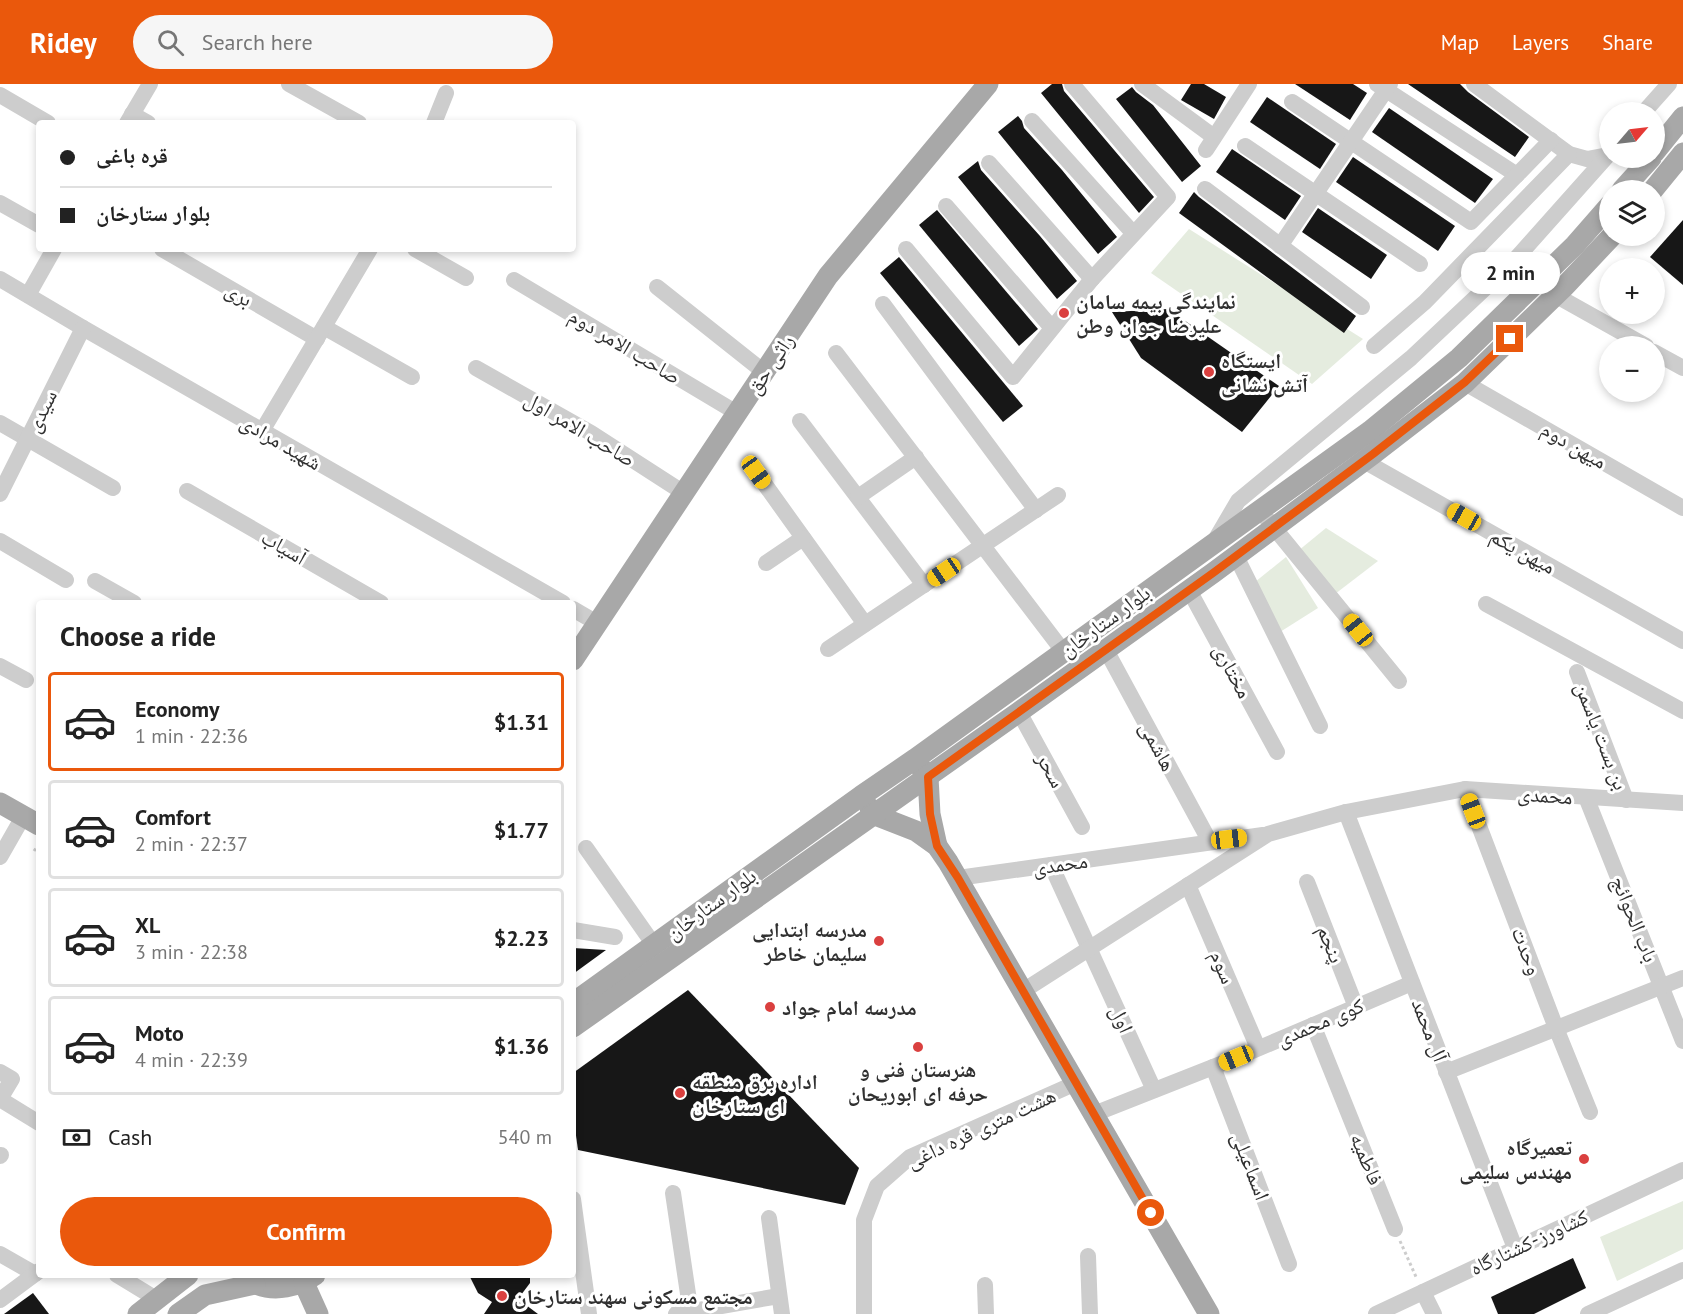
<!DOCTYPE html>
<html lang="en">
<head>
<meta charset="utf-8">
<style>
	:root { --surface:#fff; --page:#f6f6f6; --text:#222; --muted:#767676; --line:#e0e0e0; --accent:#ea580c }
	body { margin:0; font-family:"PT Sans","Noto Naskh Arabic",sans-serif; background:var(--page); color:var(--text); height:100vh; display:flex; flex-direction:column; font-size:22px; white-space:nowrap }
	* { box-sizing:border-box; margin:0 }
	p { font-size:20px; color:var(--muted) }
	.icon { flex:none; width:33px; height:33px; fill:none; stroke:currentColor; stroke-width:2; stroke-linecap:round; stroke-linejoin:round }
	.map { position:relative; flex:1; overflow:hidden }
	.side { position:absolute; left:36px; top:516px; width:540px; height:678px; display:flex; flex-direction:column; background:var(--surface); border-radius:6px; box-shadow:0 3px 9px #0003 }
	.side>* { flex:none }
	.banner { position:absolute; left:36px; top:36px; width:540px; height:132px; border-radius:6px; box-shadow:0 3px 9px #0003; display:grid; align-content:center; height:132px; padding:0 24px; background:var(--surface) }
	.needle { width:39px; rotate:62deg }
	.fabs { position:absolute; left:1599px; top:18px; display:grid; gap:12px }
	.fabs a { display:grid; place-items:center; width:66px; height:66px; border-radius:50%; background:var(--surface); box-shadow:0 3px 9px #0003; font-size:30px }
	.end { position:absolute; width:27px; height:27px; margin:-14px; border:8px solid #ea580c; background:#fff; box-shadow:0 0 0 3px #fff }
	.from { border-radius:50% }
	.bubble { position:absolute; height:42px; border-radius:21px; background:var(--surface); box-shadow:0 3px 9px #0003; font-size:20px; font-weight:700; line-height:42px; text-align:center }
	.car { position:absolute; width:18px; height:36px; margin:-18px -9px; border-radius:8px; box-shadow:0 0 4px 2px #0007; background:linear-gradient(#f5c518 24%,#345 0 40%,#f5c518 0 76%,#345 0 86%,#f5c518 0) }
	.banner b { display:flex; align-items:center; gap:21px; height:57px; font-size:22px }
	.banner b+b { border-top:2px solid var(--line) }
	.banner i { width:15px; height:15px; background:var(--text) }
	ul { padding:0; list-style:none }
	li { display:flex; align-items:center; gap:18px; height:99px; margin:0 12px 9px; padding:0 12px; border:3px solid var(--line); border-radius:6px }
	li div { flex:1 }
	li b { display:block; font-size:22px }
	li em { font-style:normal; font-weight:700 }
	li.active { border-color:var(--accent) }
	li>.icon { width:54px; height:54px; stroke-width:1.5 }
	h2 { padding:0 24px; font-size:27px; line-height:72px }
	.pay { display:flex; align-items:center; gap:15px; height:66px; padding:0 24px; font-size:22px }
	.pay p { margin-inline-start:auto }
	.action { display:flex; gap:12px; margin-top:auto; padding:12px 24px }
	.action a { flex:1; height:69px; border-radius:36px; background:var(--accent); color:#fff; font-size:24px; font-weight:700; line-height:69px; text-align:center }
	header { display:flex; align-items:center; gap:36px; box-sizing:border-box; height:84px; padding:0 30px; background:var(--accent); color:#fff }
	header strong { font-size:28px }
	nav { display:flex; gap:33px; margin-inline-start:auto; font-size:21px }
	.search { width:420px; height:54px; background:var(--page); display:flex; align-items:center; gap:15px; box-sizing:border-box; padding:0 21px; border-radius:33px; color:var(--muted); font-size:22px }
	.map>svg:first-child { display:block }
</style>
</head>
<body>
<header>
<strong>Ridey</strong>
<div class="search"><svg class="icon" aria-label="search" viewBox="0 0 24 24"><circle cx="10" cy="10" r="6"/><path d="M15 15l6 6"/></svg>Search here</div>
<nav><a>Map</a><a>Layers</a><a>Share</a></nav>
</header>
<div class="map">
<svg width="1683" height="1230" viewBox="0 0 1683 1230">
	<rect width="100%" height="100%" fill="#fff"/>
	<g fill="#e5ecdf">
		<path d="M1189 145 1363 255 1312 300 1151 189Z"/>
		<path d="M1326 444 1378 477 1335 510 1298 467Z"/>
		<path d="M1286 473 1318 524 1280 548 1255 498Z"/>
		<path d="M1683 1117V1165L1617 1197 1600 1153Z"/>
	</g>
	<g fill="#171717">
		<path d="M1052 0H1062L1064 7 1154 113 1139 129 1041 9Z"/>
		<path d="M1191 0H1204L1226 13 1214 35 1181 16Z"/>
		<path d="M1295 0H1353L1367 9 1350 36Z"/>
		<path d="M1408 0H1460L1468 8 1529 53 1515 73Z"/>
		<path d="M1132 3 1136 8 1153 21 1201 82 1182 98 1116 15Z"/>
		<path d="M1267 13 1336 60 1320 85 1250 38Z"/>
		<path d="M1389 24 1493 95 1475 119 1372 48Z"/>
		<path d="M1018 32 1022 37 1024 44 1062 86 1117 153 1098 170 998 48Z"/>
		<path d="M1232 65 1301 112 1285 136 1216 88Z"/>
		<path d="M1353 73 1455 142 1438 167 1336 98Z"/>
		<path d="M978 77 981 86 1040 152 1077 197 1057 215 958 93Z"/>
		<path d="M1194 108 1199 113 1356 232 1344 249 1179 129Z"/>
		<path d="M1318 124 1387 171 1371 195 1302 148Z"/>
		<path d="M937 126 1038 245 1019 262 919 141Z"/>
		<path d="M1683 136V201L1650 173Z"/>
		<path d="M899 173 1023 322 1003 338 880 189Z"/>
		<path d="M1168 225 1279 302 1242 348 1141 274 1112 228Z"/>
		<path d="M573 864 606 866 573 890Z"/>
		<path d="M688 906 859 1084 845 1121 578 1066 573 1030V989Z"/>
		<path d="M1573 1174 1586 1204 1534 1230H1498L1491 1213Z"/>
		<path d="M469 1191H530V1199L518 1215 538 1230H484L492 1218 478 1209Z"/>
		<path d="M33 1209 49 1230H4Z"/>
	</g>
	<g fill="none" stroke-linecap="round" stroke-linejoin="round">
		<g stroke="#cdcdcd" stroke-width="3" stroke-dasharray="3 3" stroke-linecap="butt">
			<path d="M34 767 39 760"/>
			<path d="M1400 1157 1417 1195"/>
		</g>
		<g stroke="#cdcdcd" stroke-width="16">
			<path d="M289 0 359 39"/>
			<path d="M1142 0 1214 53"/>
			<path d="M1377 0 1517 91"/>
			<path d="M1474 0 1569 70 1587 75 1608 71"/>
			<path d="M0 11 48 39"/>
			<path d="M1292 18 1471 138 1551 56"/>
			<path d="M1644 28 1669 0"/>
			<path d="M132 30 148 39"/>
			<path d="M1032 37 1133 149"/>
			<path d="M127 39 150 0"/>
			<path d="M434 39 446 9"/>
			<path d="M1245 62 1420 180"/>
			<path d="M1206 66 1249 0"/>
			<path d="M989 79 1092 195"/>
			<path d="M1205 105 1362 223"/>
			<path d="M0 119 39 141"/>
			<path d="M946 122 1052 244"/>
			<path d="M1280 162 1390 0"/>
			<path d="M162 165 317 255"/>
			<path d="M415 165 466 194"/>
			<path d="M906 165 1013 293 1092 195 1168 113 1072 0"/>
			<path d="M0 195 83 244 563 519"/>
			<path d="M514 196 737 329"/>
			<path d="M657 203 764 288"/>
			<path d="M28 211 54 165"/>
			<path d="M1555 211 1646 262"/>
			<path d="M883 220 1036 426"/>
			<path d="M324 243 412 293"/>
			<path d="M1374 262 1425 218 1569 70"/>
			<path d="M1654 268 1683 284"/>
			<path d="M836 269 1063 567"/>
			<path d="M476 284 591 349 684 409"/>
			<path d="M1465 299 1683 424"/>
			<path d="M800 337 924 501"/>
			<path d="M0 339 113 404"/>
			<path d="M262 347 370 165"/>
			<path d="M1364 377 1683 557"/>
			<path d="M756 388 865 540"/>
			<path d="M187 407 381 519"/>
			<path d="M0 410 83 244"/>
			<path d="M858 413 916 373"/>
			<path d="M1267 435 1399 597"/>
			<path d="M0 457 66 496"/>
			<path d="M1214 458 1238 417 1411 274 1512 179 1610 69"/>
			<path d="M1236 472 1320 642"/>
			<path d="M766 479 803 454"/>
			<path d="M95 497 134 519"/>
			<path d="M1189 506 1277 668"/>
			<path d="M1486 520 1683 627"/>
			<path d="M573 525 597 539"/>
			<path d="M828 565 1058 411"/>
			<path d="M1106 566 1210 758"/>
			<path d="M0 582 26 596"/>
			<path d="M1577 588 1626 716"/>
			<path d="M1019 628 1082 743"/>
			<path d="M1465 705 1556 944 1590 1028"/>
			<path d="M1586 713 1683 957"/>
			<path d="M1346 728 1515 1164"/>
			<path d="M586 764 654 861"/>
			<path d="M0 773 24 731"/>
			<path d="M1051 781 1154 1006"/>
			<path d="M958 794 1263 751"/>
			<path d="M1307 798 1356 923"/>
			<path d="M1188 801 1258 964"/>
			<path d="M573 846 615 853"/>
			<path d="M1023 907 1268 750 1346 728 1465 705 1683 719"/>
			<path d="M1313 941 1395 1145"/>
			<path d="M1213 983 1289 1180"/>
			<path d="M0 988 12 995 0 1015 39 1039"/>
			<path d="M1446 988 1683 894"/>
			<path d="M1094 1030 1236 974 1412 899"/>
			<path d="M0 1072 1 1071"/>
			<path d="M673 1109 691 1230"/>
			<path d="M573 1115 589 1230"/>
			<path d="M769 1134 782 1230"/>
			<path d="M0 1170 35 1190"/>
			<path d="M1088 1172 1090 1230"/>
			<path d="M117 1191 158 1216"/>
			<path d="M985 1201 986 1230"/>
			<path d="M1423 1208 1434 1230"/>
			<path d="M0 1216 39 1187"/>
			<path d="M676 1230 779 1212"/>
			<path d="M864 1230V1136L877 1102 910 1073 1076 999"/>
			<path d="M1376 1230 1683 1086"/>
			<path d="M1588 1230 1683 1186"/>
		</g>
		<g stroke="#a8a8a8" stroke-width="21">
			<path d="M1654 69 1683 33"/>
			<path d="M1622 106 1651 74"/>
			<path d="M1653 106 1683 69"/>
			<path d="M573 576 828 192 988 0"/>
			<path d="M921 684 928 693 930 730 937 762"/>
			<path d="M0 719 39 741"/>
			<path d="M870 724 875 731 916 747 937 762 948 778 1209 1230"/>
			<path d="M573 919 861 712 915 675 1370 347 1459 274 1575 161 1610 121"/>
			<path d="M573 943 1019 628 1213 489 1373 370 1465 299 1564 203 1612 152"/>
			<path d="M244 1191C248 1194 252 1198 256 1200 275 1208 298 1203 315 1191"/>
			<path d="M304 1199 318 1230"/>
			<path d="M138 1230 188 1191"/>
			<path d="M178 1230 205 1211 255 1200"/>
		</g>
	</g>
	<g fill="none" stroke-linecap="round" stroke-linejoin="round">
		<path stroke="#ea580c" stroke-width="8" d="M1151 1129 958 794 937 762 930 730 928 693 1213 489 1373 370 1465 298 1510 255"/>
	</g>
	<g fill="#da403f" stroke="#fff" stroke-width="2">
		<circle cx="1064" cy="229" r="6"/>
		<circle cx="1209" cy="288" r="6"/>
		<circle cx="879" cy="857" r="6"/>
		<circle cx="770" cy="923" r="6"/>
		<circle cx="918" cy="963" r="6"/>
		<circle cx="680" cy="1009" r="6"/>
		<circle cx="1584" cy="1075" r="6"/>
		<circle cx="502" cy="1212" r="6"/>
	</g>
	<g text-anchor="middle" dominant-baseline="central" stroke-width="6" stroke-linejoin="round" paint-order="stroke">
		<g font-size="21" fill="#303030" stroke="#fff">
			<text transform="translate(239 210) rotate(30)">بری</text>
			<text transform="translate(625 262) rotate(31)">صاحب الامر دوم</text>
			<text transform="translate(770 280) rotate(-56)">راثی حق</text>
			<text transform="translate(41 327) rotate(-64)">سیدی</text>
			<text transform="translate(580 345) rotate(31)">صاحب الامر اول</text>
			<text transform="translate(281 358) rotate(30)">شهید مرادی</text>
			<text transform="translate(1574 361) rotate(30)">میهن دوم</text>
			<text transform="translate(284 463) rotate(30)">آسیاب</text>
			<text transform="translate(1523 467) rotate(29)">میهن یکم</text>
			<text transform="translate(1105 537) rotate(-36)">بلوار ستارخان</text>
			<text transform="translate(1233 587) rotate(62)">مختاری</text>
			<text transform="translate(1602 652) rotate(69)">بن بست یاسمن</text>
			<text transform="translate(1158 662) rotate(62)">هاشمی</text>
			<text transform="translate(1051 686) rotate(61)">سحر</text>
			<text transform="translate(1545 711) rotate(4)">محمدی</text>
			<text transform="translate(1060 780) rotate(-8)">محمدی</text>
			<text transform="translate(711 820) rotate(-36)">بلوار ستارخان</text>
			<text transform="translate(1635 835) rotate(68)">باب الحوائج</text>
			<text transform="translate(1331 860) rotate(68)">پنجم</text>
			<text transform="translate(1527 867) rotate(69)">وحدت</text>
			<text transform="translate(1223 883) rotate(67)">سوم</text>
			<text transform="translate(1122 935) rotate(66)">اول</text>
			<text transform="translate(1320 938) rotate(-23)">کوی محمدی</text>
			<text transform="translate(1430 946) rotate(69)">آل محمد</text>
			<text transform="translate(981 1044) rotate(-25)">هشت متری قره داغی</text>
			<text transform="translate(1367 1075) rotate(68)">فاطمیه</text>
			<text transform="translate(1251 1082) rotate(69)">اسماعیلی</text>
			<text transform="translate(1529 1158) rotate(-25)">کشاورز-کشتارگاه</text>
		</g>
		<g font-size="21" font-weight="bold" fill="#303030" stroke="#fff" text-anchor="start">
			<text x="1076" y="217">نمایندگی بیمه سامان<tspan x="1076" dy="24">علیرضا جوان وطن</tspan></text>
			<text x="1221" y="276">ایستگاه<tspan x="1221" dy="24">آتش نشانی</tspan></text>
			<text x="867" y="845" text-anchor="end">مدرسه ابتدایی<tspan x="867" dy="24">سلیمان خاطر</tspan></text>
			<text x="782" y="923">مدرسه امام جواد</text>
			<text x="918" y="985" text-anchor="middle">هنرستان فنی و<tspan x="918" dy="24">حرفه ای ابوریحان</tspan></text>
			<text x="692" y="997">اداره برق منطقه<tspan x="692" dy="24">ای ستارخان</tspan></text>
			<text x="1572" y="1063" text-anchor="end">تعمیرگاه<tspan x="1572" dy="24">مهندس سلیمی</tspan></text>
			<text x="514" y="1212">مجتمع مسکونی سهند ستارخان</text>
		</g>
	</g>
</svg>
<div class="fabs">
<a><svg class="needle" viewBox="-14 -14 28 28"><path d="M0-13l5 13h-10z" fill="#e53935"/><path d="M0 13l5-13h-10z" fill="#767676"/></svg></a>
<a><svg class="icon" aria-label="layers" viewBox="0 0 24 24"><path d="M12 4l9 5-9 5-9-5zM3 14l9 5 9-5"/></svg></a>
<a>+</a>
<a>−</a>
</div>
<i class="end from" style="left:1151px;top:1129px"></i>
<i class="end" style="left:1510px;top:255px"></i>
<div class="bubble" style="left:1461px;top:168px;width:99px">2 min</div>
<i class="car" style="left:756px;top:388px;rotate:144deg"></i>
<i class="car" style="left:1464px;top:433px;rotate:299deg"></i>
<i class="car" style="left:944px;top:488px;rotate:236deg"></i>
<i class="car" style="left:1358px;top:546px;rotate:321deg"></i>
<i class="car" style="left:1473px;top:727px;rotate:339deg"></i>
<i class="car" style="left:1229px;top:755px;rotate:83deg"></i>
<i class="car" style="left:1236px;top:974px;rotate:248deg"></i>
<div class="banner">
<b><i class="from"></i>قره باغی</b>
<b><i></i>بلوار ستارخان</b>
</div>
<section class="side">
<h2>Choose a ride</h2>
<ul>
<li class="active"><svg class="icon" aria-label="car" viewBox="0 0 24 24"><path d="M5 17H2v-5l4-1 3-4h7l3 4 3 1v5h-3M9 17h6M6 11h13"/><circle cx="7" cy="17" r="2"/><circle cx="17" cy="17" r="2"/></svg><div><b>Economy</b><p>1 min · 22:36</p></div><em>$1.31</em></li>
<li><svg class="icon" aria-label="car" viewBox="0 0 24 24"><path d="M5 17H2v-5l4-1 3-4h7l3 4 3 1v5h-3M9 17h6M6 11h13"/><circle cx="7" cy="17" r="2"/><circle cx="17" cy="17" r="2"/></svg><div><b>Comfort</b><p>2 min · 22:37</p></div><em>$1.77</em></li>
<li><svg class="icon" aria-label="car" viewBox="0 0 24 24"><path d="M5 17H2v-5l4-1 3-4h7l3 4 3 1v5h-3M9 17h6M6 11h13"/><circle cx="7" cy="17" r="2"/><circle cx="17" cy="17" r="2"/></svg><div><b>XL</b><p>3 min · 22:38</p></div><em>$2.23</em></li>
<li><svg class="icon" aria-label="car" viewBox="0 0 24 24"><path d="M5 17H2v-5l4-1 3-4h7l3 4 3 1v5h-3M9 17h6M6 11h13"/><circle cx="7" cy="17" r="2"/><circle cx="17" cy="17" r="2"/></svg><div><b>Moto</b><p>4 min · 22:39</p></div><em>$1.36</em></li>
</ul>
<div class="pay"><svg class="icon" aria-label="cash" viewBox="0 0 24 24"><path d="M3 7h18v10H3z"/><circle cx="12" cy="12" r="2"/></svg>Cash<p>540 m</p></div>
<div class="action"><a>Confirm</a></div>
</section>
</div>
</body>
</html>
